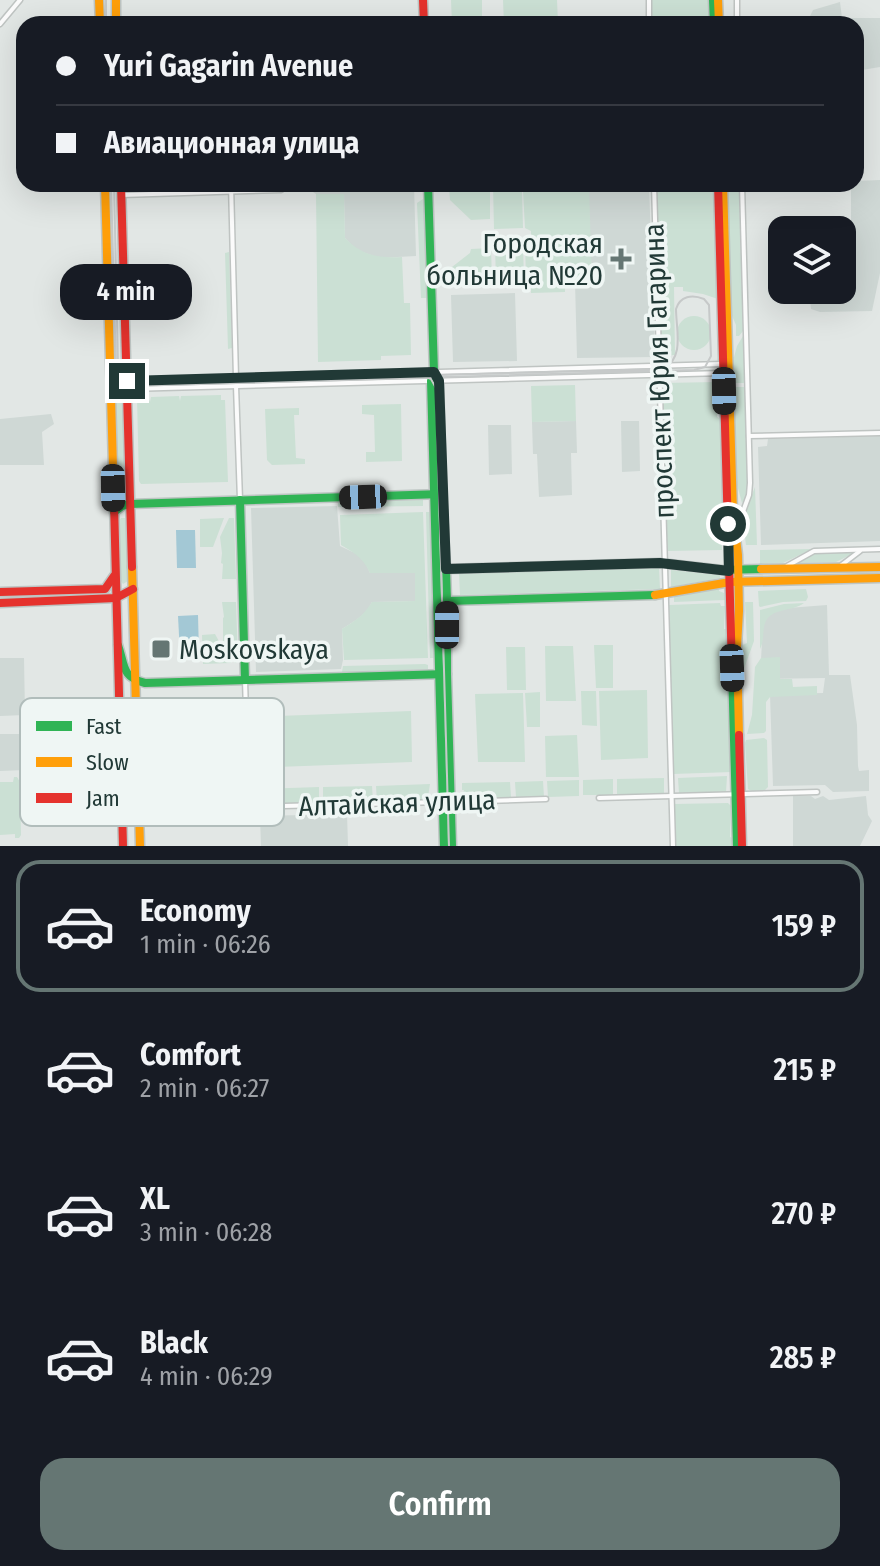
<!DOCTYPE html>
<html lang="en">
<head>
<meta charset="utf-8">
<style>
	:root { --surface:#171b24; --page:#20242c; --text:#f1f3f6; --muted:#9ea1a6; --line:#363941; --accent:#657673 }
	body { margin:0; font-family:"Fira Sans Condensed",sans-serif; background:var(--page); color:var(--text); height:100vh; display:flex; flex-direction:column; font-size:30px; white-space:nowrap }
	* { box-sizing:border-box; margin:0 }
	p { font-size:26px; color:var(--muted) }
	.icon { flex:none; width:44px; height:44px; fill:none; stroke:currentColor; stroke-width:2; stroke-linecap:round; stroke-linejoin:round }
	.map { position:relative; height:846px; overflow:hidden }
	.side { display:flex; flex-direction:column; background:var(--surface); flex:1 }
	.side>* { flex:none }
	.guide { position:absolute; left:16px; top:16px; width:848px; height:176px; border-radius:24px; box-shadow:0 8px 32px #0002; display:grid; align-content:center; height:176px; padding:0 40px; background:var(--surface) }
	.buttons { position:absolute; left:768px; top:216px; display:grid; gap:16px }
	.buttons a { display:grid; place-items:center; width:88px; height:88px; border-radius:16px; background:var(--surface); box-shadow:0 8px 32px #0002; font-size:40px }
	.end { position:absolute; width:36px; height:36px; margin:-18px; border:10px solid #213936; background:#fff; box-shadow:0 0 0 4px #fff }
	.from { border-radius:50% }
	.bubble { position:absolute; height:56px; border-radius:24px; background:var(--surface); box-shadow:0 8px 32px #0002; font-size:26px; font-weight:600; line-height:56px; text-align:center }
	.car { position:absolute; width:24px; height:48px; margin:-24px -12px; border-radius:10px; box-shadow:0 0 6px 2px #0007; background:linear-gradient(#222 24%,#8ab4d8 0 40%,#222 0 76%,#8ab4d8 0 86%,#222 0) }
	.guide b { display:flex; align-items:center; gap:28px; height:76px; font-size:30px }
	.guide b+b { border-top:2px solid var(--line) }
	.guide i { width:20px; height:20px; background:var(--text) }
	ul { padding:14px 0 0; list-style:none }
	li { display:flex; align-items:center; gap:24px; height:132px; margin:0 16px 12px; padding:0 24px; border:4px solid transparent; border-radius:24px }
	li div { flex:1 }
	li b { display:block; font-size:30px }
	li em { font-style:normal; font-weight:600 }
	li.selected { border-color:var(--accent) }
	li>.icon { width:72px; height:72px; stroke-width:1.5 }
	.button { display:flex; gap:16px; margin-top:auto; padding:16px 40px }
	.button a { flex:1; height:92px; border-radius:24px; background:var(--accent); color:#fff; font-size:32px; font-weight:600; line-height:92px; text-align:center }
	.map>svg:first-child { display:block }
</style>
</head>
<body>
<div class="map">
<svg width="880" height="846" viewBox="0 0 880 846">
	<rect width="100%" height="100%" fill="#e2e7e5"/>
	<g fill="#cfd8d5">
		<path d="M840 2 842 18H880V67L856 71V24H806L813 10Z"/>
		<path d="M880 180V273L872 311 820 312 811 309 809 290H842V258L851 257V184H856V181Z"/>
		<path d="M304 184H414L416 256 379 258 357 250 345 238 344 194H316L304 186Z"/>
		<path d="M523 184H649L655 357 577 358 575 282 592 281 588 187 523 191Z"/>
		<path d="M515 293 517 361 453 362 451 295Z"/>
		<path d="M51 414 54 424 42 432 44 465H0V419Z"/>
		<path d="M576 421 577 453H571L572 495 539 497 537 454H533L532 422Z"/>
		<path d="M621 421H639L640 471 622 472Z"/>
		<path d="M488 425H511L512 474 489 475Z"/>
		<path d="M880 436V541L761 545 758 447 767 446 768 439Z"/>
		<path d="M337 506 340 546 357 554 365 562 370 573 415 572V601L372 602 366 612 356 620 342 629 343 660 341 669 256 672 251 508Z"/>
		<path d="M827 605 829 675H850L857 725 858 766 859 771 869 770V791L833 792 825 785 773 786 770 694 823 693 825 678 760 679 763 622 775 609Z"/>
		<path d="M0 658H24L25 715 0 716Z"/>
		<path d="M0 734H24L25 770 0 771Z"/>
		<path d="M793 796H811L815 799 823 796 829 800 866 796 868 815 872 821 860 846H793Z"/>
		<path d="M347 814 348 846H261L260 816Z"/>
	</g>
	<g fill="#cbe0d4">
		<path d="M451 0H482V24H452Z"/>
		<path d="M503 0H557L558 24H504Z"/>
		<path d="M652 0H710L711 24H652Z"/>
		<path d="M574 184H580V188L589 187 592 282H565V292L531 293V283H526L525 239 531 237V231L525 228 523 191 574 188Z"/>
		<path d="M657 184H715L718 299 703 294 683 291V287H674L675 355 661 356Z"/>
		<path d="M726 184H739L743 331 739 336H736V325L730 311Z"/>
		<path d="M490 185V219L471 220 450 200 449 186Z"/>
		<path d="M493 185H511V190L522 191 523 228 494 229Z"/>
		<path d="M316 194H344L345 238C363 256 377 258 402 257L404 303H410L411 355 381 356V360L318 362Z"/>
		<path d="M423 199H425L428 298H421L417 203Z"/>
		<path d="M523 244 524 281H496L495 245Z"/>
		<path d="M491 248 492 279 452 281V267L470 253 471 249Z"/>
		<path d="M229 252 232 348 228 349 225 253Z"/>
		<circle cx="694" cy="333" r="17"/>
		<path d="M743 336 745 383H731V357H734L737 346Z"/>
		<path d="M717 382V417L719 418 722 431 725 526 721 527 722 550 667 551 662 383Z"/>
		<path d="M575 385 576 421 532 422 531 386Z"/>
		<path d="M732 387H745L748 490 746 496 742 503 735 477Z"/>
		<path d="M221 395V400H225L228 482 141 484 139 481 137 398 148 397 150 402 151 397 179 396 180 401 181 396Z"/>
		<path d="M115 401H123L125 486 123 487 118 486Z"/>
		<path d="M401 404 402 461 366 462V452H375L374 415 362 414V405Z"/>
		<path d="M299 408V415H294L296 458 305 459V464L272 465 267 460 265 409Z"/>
		<path d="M755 487 757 545H746L745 537H743V517Z"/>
		<path d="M423 500V506L338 507V503Z"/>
		<path d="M423 512 428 658 344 660 342 629C355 621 364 615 372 602L415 601V573H370C363 558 355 553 341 545L340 515Z"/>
		<path d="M426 512H431L435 658H430Z"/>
		<path d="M121 518H125L126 521 128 581 123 584 120 580 119 521Z"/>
		<path d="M224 518 213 547H200V519Z"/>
		<path d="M229 518H234L236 579H222L223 564 221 563 222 553 220 537Z"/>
		<path d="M812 549 783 563 760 564V550Z"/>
		<path d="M852 552V554L836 562 797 563 813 554Z"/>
		<path d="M659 567 660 589 460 595 459 573Z"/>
		<path d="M671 570 720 575V578L671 587Z"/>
		<path d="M719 589V591L724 593 725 600 674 602V596Z"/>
		<path d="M806 589 808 597 806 601 783 602 760 607 759 606 758 591Z"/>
		<path d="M222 602H236L238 659 236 663 234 662 223 642V618L224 617Z"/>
		<path d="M745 602H753L754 641 741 677 740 646 747 643Z"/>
		<path d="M720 603 721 606H725L724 629H726L729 642 732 772 673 774 669 605Z"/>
		<path d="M804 603C793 612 771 607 765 623 762 632 765 639 760 649V610L784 604Z"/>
		<path d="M215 634 231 663H230L203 664 202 635Z"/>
		<path d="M594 645H613V688H596Z"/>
		<path d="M545 646H573L576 701H546Z"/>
		<path d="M506 647H525L526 690H507Z"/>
		<path d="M780 657V679H792L793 687 817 686V695L770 697 766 702V731L764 733 747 734 752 715 755 667 761 658Z"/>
		<path d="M425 664 428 665V669L342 672 343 666Z"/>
		<path d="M647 690 648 758 601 760 599 691Z"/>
		<path d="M596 691 597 726 582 725 581 691Z"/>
		<path d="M540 692V727H527L525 693Z"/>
		<path d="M523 693 525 762H478L475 694Z"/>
		<path d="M411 711 412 762 277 767 278 716Z"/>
		<path d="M577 735 579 777H546L545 736Z"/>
		<path d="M764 738 767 740 768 787 763 792H753L748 789 745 743 746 740Z"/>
		<path d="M727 776 726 792 679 793 678 778Z"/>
		<path d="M14 777H17L20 782 21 835 19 838H15V834L0 835V782H13Z"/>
		<path d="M664 778V793L617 795V779Z"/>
		<path d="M613 779V795H583V780Z"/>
		<path d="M579 780V796L548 797 547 781Z"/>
		<path d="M543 781 544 797H516L515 782Z"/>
		<path d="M510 782 511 797 462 799 464 790H462V783Z"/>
		<path d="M430 784 428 797 431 798V800L377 802 376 786Z"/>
		<path d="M372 786 373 802 323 803V787Z"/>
		<path d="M319 787V803L260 805V789Z"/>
		<path d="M728 803 731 806 730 837 732 838 733 846H675L674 804Z"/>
	</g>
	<g fill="#a3c8d5">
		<path d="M195 530 196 568H177L176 530Z"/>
		<path d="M198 615 199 653 180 654 178 616Z"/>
	</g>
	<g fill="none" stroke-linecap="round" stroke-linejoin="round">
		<g stroke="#bfc4c2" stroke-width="7">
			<g id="street">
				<path d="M649 0V24"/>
				<path d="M737 0V24"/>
				<path d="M0 24 20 0"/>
				<path d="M231 184 236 378"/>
				<path d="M654 184 673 846"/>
				<path d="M121 195 281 190 288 184"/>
				<path d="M127 381 722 364"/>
				<path d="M236 386 240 500"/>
				<path d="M127 389 724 373"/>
				<path d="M749 436 880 433"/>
				<path d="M736 531 749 495 750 483 742 184"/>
				<path d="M787 566 814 551 880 549"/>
				<path d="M839 567 860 551"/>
				<path d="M245 680 249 807 442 802"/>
				<path d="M599 798 817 792"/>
				<path d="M451 802 546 799"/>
			</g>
		</g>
		<g stroke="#bec5c3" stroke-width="11">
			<g id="fast">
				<path d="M713 0 714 24"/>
				<path d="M428 184 434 372 431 381 444 846"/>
				<path d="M434 372 439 381 442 494"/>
				<path d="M240 500 245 680"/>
				<path d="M114 512 122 506 130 504 442 494 446 569 660 563 722 570 761 569"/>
				<path d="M443 569H446L447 601H444"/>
				<path d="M118 645C125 665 121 677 145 683L447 674V601L655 595"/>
				<path d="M732 669 737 846"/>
				<path d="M447 674 452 846"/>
			</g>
		</g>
		<g stroke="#bec5c3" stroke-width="11">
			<g id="slow">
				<path d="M99 0 100 24"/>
				<path d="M116 0V24"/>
				<path d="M718 0 719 24"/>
				<path d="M105 184 114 503"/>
				<path d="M723 184 733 513 738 555 739 611 737 647 739 735"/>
				<path d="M132 567 140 846"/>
				<path d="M761 569 880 567"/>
				<path d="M655 595 730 582 880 578"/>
			</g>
		</g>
		<g stroke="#bec5c3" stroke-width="11">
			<g id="jam">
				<path d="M423 0 424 24"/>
				<path d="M121 184 132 567"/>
				<path d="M718 184 732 669"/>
				<path d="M114 503 123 846"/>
				<path d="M0 592 105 589 114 576"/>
				<path d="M0 603 116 598 133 589"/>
				<path d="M739 735 742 846"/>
			</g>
		</g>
		<use href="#street" stroke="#fbfbfb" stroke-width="4"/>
		<use href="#fast" stroke="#30b455" stroke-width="8"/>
		<use href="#slow" stroke="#ff9f0a" stroke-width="8"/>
		<use href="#jam" stroke="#e5322d" stroke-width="8"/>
		<g stroke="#c6c9c9" stroke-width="2">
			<path d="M106 0V24"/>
			<path d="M111 184 116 369 121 381 128 386 694 370 705 367 711 356 709 305 704 299C692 294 680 296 676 309 676 329 685 358 663 369L131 383 122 375 118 365 114 184"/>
			<path d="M421 375 431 379 436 388 449 846"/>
		</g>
	</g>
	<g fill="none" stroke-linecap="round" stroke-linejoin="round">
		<path stroke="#213936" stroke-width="10" d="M127 381 434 372 439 381 446 569 660 563 729 571 728 524"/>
	</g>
	<g fill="#657673" stroke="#eff6f4" stroke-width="3">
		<path d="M617 247h8v8h8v8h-8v8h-8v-8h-8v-8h8z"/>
		<rect x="151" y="639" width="20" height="20" rx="4"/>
	</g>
	<g text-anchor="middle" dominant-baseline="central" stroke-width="7" stroke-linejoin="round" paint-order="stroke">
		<g font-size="28" fill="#213936" stroke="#eff6f4" text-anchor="end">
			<text x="603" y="243">Городская<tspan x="603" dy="32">больница №20</tspan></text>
			<text x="179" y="649" text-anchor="start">Moskovskaya</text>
		</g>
		<g font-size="28" fill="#213936" stroke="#eff6f4">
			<text transform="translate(659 371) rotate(-92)">проспект Юрия Гагарина</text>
			<text transform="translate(397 803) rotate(-2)">Алтайская улица</text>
		</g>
	</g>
	<rect x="20" y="698" width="264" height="128" rx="12" fill="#eff6f4" stroke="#b1bdbb" stroke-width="2"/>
	<rect x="36" y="721" width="36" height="10" fill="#30b455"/>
	<rect x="36" y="757" width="36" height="10" fill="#ff9f0a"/>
	<rect x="36" y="793" width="36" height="10" fill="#e5322d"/>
	<g font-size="22" fill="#213936">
		<text x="86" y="734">Fast</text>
		<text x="86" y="770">Slow</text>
		<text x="86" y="806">Jam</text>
	</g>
</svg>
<div class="buttons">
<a><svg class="icon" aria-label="layers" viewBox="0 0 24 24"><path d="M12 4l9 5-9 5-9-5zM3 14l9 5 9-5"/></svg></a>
</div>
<i class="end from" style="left:728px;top:524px"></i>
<i class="end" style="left:127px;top:381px"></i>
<div class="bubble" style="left:60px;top:264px;width:132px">4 min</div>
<i class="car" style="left:724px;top:391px;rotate:179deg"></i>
<i class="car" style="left:113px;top:488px;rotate:179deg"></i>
<i class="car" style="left:363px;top:497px;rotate:268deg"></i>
<i class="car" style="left:447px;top:625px;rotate:0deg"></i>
<i class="car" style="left:732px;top:668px;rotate:178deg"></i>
<div class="guide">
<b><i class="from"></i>Yuri Gagarin Avenue</b>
<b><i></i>Авиационная улица</b>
</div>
</div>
<section class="side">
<ul>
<li class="selected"><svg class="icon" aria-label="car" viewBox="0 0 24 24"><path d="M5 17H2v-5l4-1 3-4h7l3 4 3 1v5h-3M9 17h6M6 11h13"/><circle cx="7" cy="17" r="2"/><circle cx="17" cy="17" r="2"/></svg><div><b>Economy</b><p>1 min · 06:26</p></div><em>159 ₽</em></li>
<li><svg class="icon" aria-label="car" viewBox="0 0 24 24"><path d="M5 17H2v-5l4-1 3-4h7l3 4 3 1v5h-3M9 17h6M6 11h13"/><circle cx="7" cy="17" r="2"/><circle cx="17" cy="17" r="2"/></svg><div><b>Comfort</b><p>2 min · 06:27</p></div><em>215 ₽</em></li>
<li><svg class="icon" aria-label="car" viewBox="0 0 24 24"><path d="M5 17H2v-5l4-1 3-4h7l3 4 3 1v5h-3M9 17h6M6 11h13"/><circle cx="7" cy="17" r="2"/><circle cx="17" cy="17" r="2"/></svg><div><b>XL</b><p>3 min · 06:28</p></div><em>270 ₽</em></li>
<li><svg class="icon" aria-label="car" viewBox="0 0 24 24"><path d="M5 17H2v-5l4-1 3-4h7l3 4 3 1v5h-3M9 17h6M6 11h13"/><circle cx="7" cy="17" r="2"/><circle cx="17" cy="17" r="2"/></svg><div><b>Black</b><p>4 min · 06:29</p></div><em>285 ₽</em></li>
</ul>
<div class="button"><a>Confirm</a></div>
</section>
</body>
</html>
